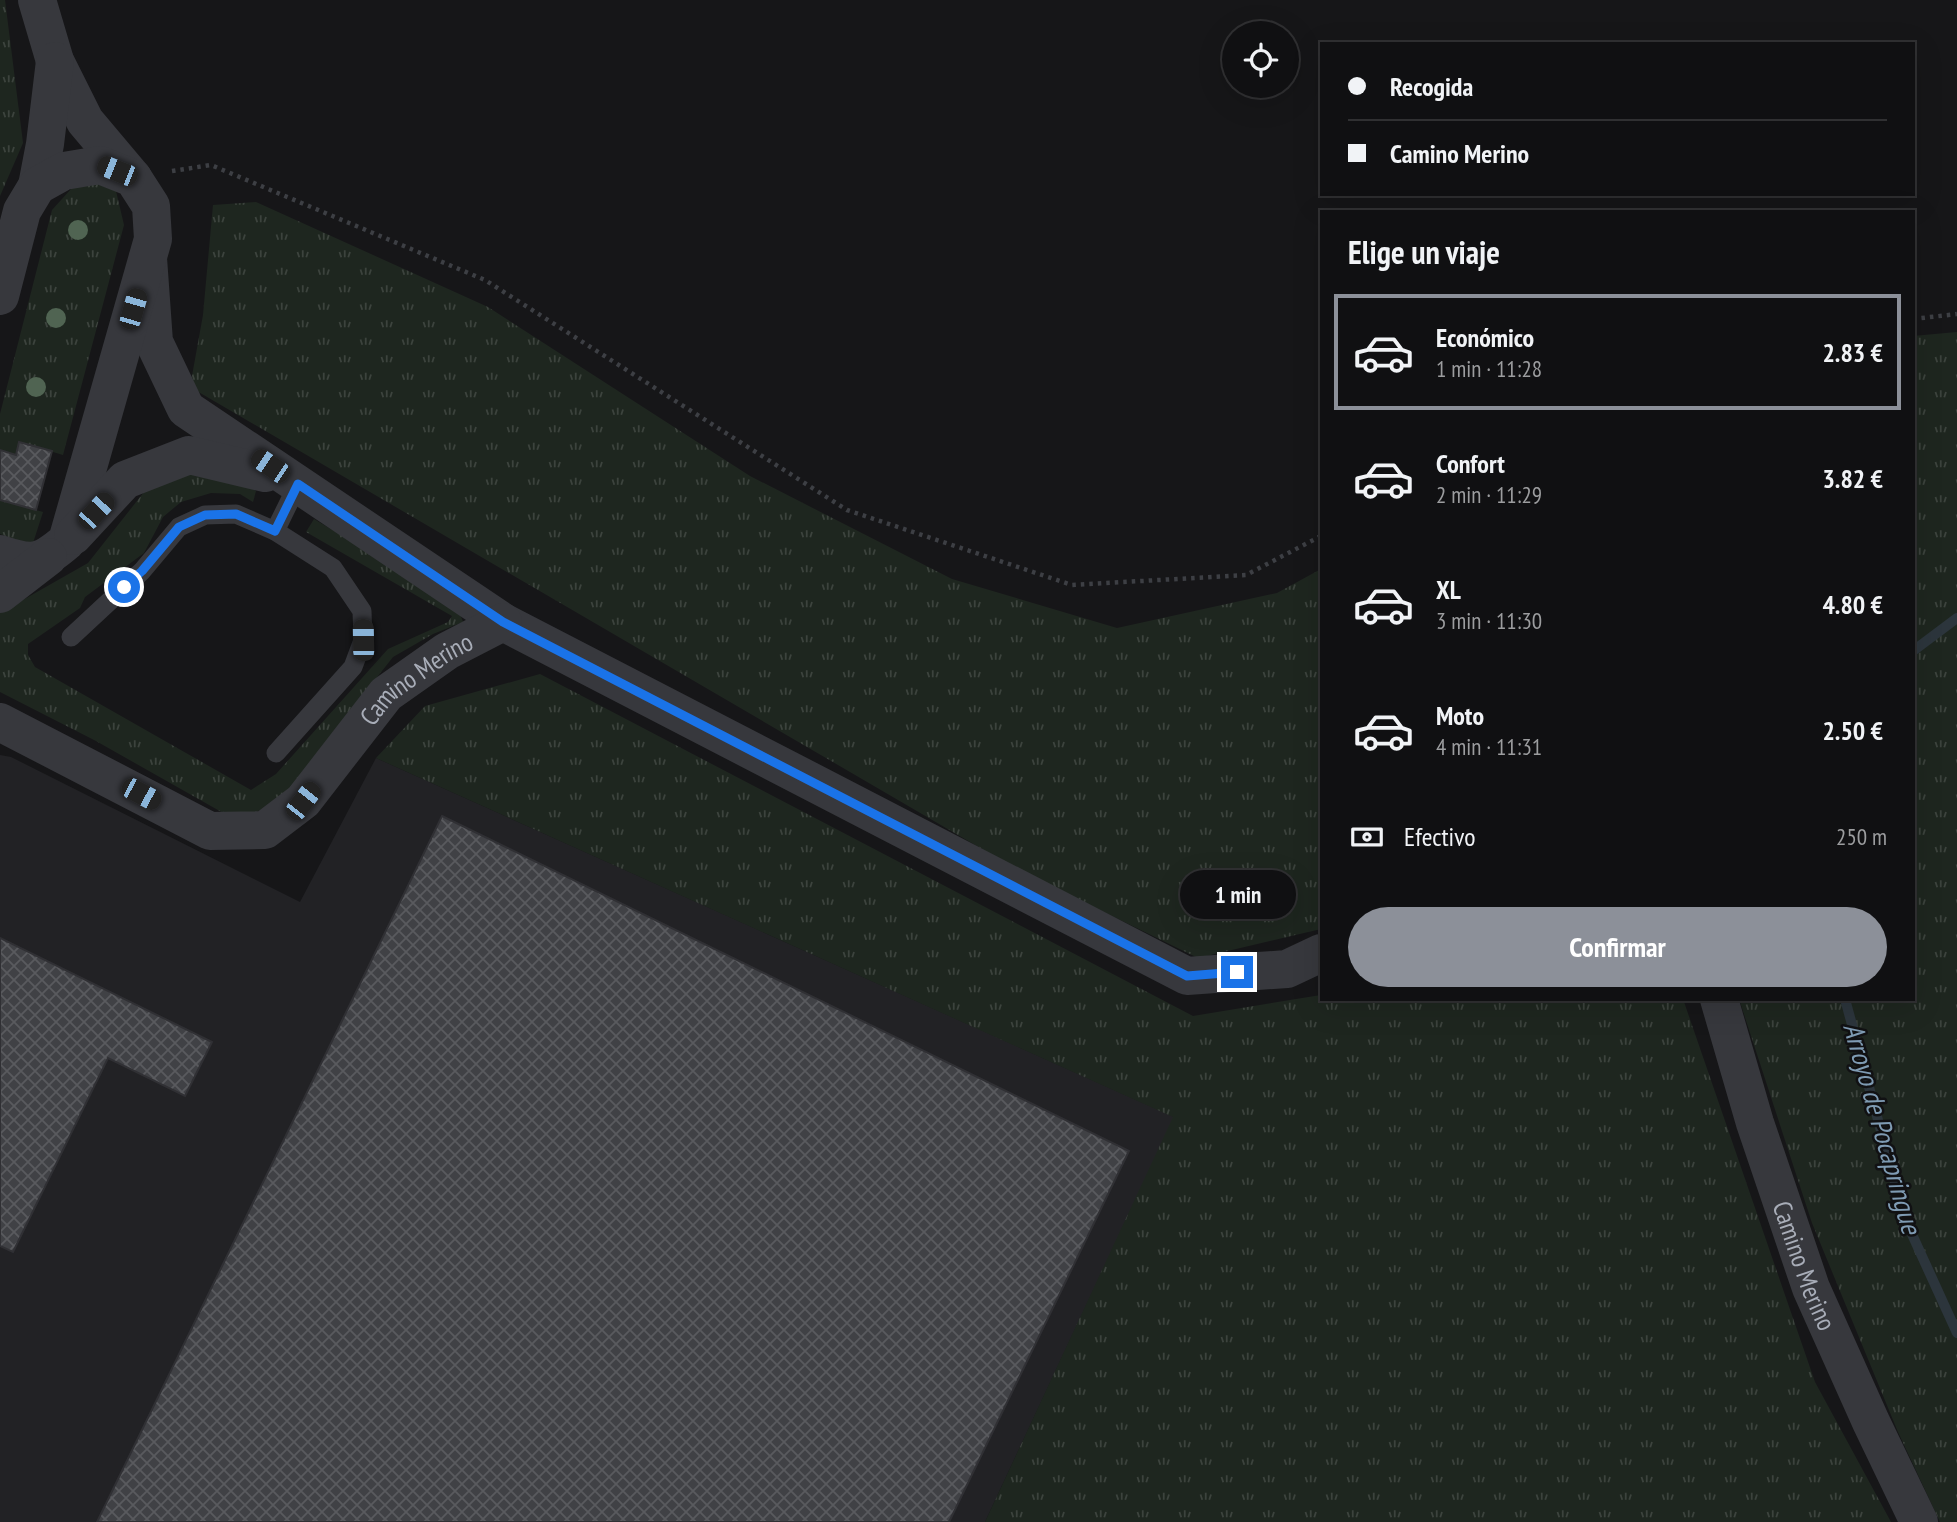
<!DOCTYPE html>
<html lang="es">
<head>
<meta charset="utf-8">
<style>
	:root { --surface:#101012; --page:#19191b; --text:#f1f3f6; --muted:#9c9d9f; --line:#303032; --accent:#8c9099 }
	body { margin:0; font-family:"PT Sans Narrow",sans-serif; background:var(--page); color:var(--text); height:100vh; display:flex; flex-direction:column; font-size:26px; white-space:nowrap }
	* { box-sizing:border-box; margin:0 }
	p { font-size:23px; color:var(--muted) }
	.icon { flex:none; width:38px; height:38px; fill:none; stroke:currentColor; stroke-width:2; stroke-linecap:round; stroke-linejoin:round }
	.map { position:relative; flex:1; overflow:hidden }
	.side { position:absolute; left:1320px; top:210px; width:595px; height:791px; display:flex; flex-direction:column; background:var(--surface); border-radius:0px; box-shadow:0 7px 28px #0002,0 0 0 2px var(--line) }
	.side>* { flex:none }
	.hud { position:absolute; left:1320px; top:42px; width:595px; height:154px; border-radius:0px; box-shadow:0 7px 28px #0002,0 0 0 2px var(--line); display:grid; align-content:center; height:154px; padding:0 28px; background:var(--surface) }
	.fabs { position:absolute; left:1222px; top:21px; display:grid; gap:14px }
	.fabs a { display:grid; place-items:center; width:77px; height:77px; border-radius:50%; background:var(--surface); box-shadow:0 7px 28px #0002,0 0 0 2px var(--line); font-size:35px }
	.end { position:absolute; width:32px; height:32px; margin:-16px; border:9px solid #1a73e8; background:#fff; box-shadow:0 0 0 4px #fff }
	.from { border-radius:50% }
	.bubble { position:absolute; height:49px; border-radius:24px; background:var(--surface); box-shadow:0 7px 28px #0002,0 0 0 2px var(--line); font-size:23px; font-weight:600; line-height:49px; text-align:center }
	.car { position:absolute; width:21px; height:42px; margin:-21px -10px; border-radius:9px; box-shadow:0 0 5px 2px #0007; background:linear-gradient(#222 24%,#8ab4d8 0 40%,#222 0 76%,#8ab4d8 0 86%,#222 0) }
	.hud b { display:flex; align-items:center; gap:24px; height:66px; font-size:26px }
	.hud b+b { border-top:2px solid var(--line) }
	.hud i { width:18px; height:18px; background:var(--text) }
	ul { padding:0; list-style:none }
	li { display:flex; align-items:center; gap:21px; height:116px; margin:0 14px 10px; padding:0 14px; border:4px solid transparent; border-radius:0px }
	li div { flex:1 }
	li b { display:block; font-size:26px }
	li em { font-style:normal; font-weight:600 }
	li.current { border-color:var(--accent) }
	li>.icon { width:63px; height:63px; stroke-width:1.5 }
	h2 { padding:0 28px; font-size:32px; line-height:84px }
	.pay { display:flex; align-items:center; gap:18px; height:77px; padding:0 28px; font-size:26px }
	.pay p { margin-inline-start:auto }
	.button { display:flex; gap:14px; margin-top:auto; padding:14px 28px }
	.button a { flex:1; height:80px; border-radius:42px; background:var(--accent); color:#fff; font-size:28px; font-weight:600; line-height:80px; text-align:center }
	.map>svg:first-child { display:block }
</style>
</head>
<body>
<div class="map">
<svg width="1957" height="1522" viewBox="0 0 1957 1522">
	<defs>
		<pattern id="grass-tufts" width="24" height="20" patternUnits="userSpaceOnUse" patternTransform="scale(1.75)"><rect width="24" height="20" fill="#1e261f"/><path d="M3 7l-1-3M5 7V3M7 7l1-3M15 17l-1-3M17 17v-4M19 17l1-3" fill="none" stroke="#3c433d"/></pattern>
		<pattern id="building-cross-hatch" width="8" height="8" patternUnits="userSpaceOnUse" patternTransform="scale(1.75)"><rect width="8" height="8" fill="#404145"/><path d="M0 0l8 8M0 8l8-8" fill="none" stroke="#595a5e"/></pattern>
	</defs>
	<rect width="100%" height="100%" fill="#161618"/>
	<path fill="#222225" d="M0 755 11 757 300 902 376 758 1174 1117 985 1522H0Z"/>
	<g fill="url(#grass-tufts)">
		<path d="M0 0H5L23 143 0 196Z"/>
		<path d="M81 178 116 191 124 225 63 455 20 442 16 455 0 450V414L52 210Z"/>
		<path d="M256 202 488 307 750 476 952 579 1117 628 1277 593 1321 569V929L1198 958 1018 870 190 387 203 315 213 205Z"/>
		<path d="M1957 332V1522H1940L1898 1432 1812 1223 1739 999H1913V336Z"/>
		<path d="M182 470 228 476 256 491 253 502 240 494 211 493 181 502 163 517 144 553 85 597 80 608 28 644V655L35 667 251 790 276 774 388 649 448 622 452 616 306 532 314 519 457 605 463 622 433 634 393 657 337 728 287 798 256 812 225 814 96 741 0 692V613L88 563 148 487Z"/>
		<path d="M0 500 43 512 32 546 0 534Z"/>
		<path d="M540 674 1193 1016 1321 995V999H1683L1815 1382 1891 1522H985L1173 1117 376 758 425 706Z"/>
	</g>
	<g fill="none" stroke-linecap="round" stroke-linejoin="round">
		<g stroke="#2c353c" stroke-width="10">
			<path d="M1913 651 1957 618"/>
			<path d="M1845 999 1905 1219 1957 1333"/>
		</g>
	</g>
	<g fill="url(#building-cross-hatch)" stroke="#303034" stroke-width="2">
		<path d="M19 442 52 451 36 510 0 500V450L16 455Z"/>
		<path d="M442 816 1129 1151 949 1522H97Z"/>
		<path d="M0 938 212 1042 185 1096 108 1058 13 1252 0 1246Z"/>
	</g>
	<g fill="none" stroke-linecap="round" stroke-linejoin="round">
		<g stroke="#3d3f44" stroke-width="4.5" stroke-dasharray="3.5 5" stroke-linecap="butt">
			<path d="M172 171 211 165 485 280 847 510 1072 585 1246 575 1321 536"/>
			<path d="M1913 319 1957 314"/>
		</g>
		<g stroke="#37383d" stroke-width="19">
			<path d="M275 531 298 484"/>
			<path d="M71 637 142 571 179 527 205 515 236 514 275 531 333 568 362 611 363 640 353 667 276 753"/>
		</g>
		<g stroke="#37383d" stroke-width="38">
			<path d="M37 0 55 61 85 121 133 178"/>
			<path d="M37 186 45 144 55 61"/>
			<path d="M148 258 154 342 186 409 503 622 1187 976 1287 969 1321 953"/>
			<path d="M0 296 22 211 37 186 64 171 100 165 133 178 151 206 153 239 67 541C40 564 33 565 0 554"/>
			<path d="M73 536 125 480 189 455 265 473"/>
			<path d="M0 594 48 557"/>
			<path id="s1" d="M0 722 210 831 265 830 303 801 386 694 447 651 503 622"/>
			<path id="s2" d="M1719 999 1755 1123 1811 1288 1871 1422 1919 1522"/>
		</g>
	</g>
	<g fill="#506452">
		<circle cx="78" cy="230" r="10"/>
		<circle cx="56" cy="318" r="10"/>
		<circle cx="36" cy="387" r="10"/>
	</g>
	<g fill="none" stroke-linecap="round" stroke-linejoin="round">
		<path stroke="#1a73e8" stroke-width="9" d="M124 587 142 571 179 527 205 515 236 514 275 531 298 484 503 622 1187 976 1237 972"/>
	</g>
	<g text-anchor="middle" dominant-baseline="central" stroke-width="5" stroke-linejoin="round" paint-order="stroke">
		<g font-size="26" fill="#a8adb8" stroke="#111113">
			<text stroke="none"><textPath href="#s1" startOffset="508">Camino Merino</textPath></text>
			<text stroke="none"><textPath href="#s2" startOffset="280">Camino Merino</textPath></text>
		</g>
		<g font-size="28" font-style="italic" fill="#7f9bb3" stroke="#111113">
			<text transform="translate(1883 1128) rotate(74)">Arroyo de Pocapringue</text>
		</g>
	</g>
</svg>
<div class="fabs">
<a><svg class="icon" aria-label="locate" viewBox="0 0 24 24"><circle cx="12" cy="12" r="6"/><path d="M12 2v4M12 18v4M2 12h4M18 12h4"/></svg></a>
</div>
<i class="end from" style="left:124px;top:587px"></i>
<i class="end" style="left:1237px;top:972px"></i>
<div class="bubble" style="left:1180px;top:870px;width:116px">1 min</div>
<i class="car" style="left:117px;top:171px;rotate:292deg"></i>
<i class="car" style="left:133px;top:309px;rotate:16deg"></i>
<i class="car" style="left:270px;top:466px;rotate:304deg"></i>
<i class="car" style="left:96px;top:511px;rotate:43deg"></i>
<i class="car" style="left:363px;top:640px;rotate:359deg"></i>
<i class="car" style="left:141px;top:794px;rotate:118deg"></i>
<i class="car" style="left:303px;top:801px;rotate:38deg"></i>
<div class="hud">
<b><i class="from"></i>Recogida</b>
<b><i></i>Camino Merino</b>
</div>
<section class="side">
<h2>Elige un viaje</h2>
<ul>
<li class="current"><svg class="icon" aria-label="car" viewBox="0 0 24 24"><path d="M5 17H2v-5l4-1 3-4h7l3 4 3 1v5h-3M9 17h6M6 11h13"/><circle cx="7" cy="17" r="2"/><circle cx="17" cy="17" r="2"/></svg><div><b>Económico</b><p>1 min · 11:28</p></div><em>2.83 €</em></li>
<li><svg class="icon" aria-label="car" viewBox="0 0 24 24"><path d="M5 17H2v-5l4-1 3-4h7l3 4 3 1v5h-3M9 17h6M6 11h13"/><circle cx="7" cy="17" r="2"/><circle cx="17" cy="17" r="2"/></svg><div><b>Confort</b><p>2 min · 11:29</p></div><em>3.82 €</em></li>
<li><svg class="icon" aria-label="car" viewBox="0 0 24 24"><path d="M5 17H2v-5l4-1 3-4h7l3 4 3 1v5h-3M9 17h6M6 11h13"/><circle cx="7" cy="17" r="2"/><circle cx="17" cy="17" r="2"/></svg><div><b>XL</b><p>3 min · 11:30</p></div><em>4.80 €</em></li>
<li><svg class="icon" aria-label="car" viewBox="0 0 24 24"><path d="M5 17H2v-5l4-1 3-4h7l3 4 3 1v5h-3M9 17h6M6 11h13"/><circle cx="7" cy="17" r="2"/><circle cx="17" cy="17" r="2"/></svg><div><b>Moto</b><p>4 min · 11:31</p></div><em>2.50 €</em></li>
</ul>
<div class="pay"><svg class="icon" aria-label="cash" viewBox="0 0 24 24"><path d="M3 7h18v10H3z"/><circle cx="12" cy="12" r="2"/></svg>Efectivo<p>250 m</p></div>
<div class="button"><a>Confirmar</a></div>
</section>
</div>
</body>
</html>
